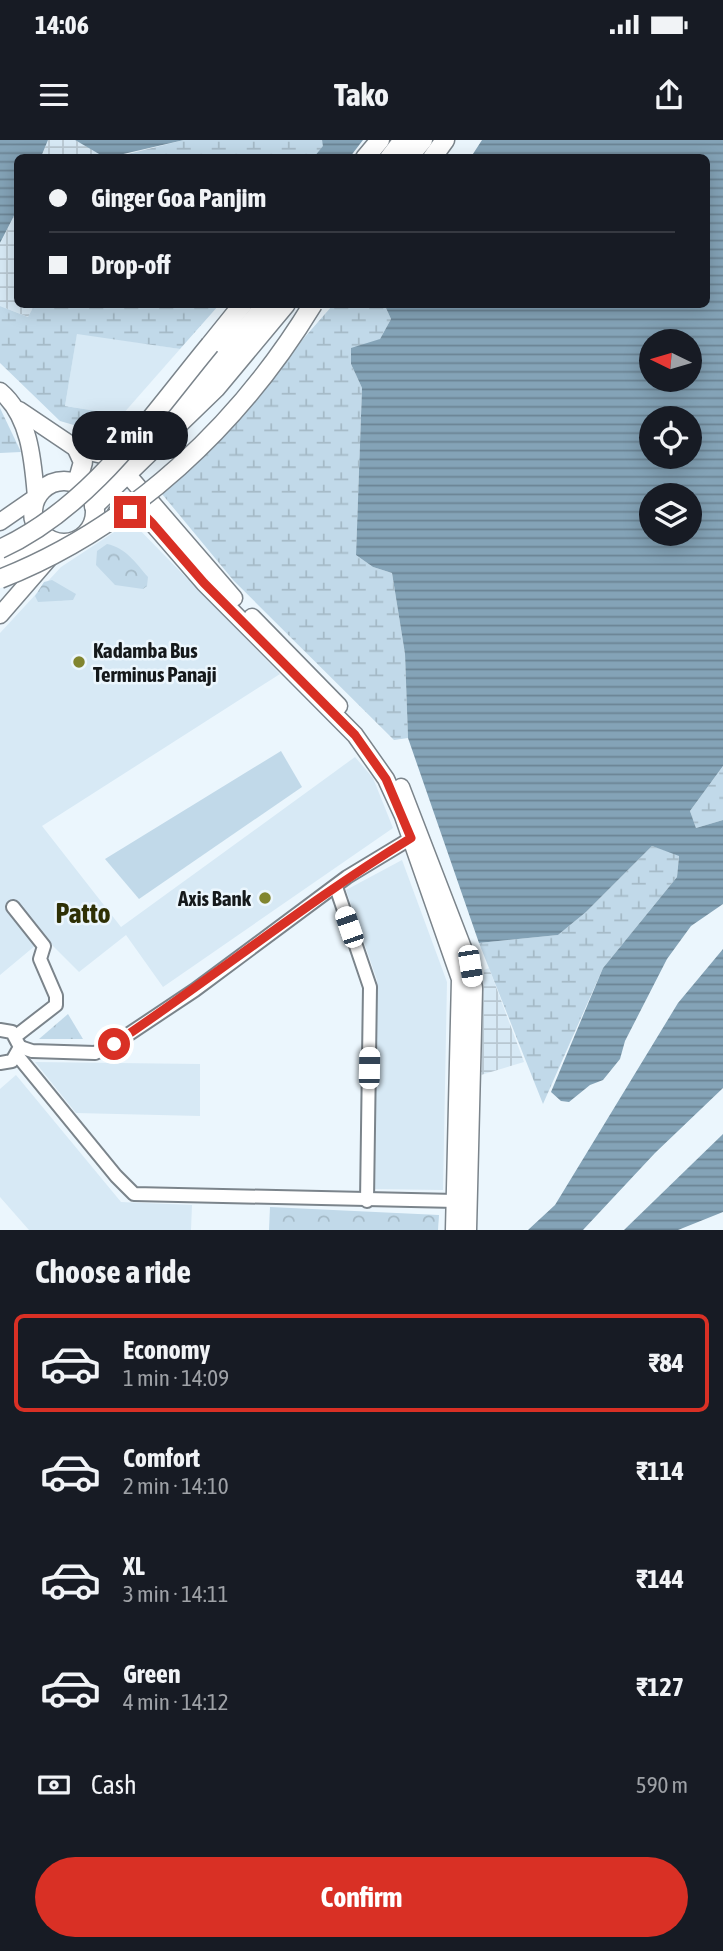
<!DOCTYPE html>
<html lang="en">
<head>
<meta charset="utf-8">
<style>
	:root { --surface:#171b24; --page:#242831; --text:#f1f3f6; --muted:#9ea1a6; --line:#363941; --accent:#d93025 }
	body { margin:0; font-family:"Asap Condensed",sans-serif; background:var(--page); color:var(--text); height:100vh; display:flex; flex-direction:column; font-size:26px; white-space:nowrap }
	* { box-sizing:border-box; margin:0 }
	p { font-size:23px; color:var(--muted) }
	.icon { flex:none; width:38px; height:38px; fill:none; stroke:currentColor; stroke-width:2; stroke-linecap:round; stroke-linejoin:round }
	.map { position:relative; height:1090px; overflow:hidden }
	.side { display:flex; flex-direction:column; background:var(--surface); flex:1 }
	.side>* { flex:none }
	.hud { position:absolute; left:14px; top:14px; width:696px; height:154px; border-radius:10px; box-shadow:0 4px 18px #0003; display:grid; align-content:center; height:154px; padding:0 35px; background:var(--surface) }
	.needle { width:46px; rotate:275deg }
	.buttons { position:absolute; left:639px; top:189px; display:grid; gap:14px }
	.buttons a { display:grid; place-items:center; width:63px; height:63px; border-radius:50%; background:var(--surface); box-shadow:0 4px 18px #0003; font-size:35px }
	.end { position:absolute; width:32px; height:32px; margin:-16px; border:9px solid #d93025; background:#fff; box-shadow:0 0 0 4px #fff }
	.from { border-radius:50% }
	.bubble { position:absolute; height:49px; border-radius:24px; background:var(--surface); box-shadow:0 4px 18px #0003; font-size:23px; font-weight:700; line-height:49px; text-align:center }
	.car { position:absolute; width:21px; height:42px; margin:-21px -10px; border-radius:9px; box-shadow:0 0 5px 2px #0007; background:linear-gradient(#fff 24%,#345 0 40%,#fff 0 76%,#345 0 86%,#fff 0) }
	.hud b { display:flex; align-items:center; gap:24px; height:66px; font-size:26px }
	.hud b+b { border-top:2px solid var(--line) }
	.hud i { width:18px; height:18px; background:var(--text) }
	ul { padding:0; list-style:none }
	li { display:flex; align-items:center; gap:21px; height:98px; margin:0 14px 10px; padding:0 21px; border:4px solid transparent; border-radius:10px }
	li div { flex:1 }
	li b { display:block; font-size:26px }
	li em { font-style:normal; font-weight:700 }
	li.on { border-color:var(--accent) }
	li>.icon { width:63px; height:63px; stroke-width:1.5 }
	h2 { padding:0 35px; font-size:32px; line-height:84px }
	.pay { display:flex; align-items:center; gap:18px; height:77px; padding:0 35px; font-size:26px }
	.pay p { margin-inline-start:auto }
	.cta { display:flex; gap:14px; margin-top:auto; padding:14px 35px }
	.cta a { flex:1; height:80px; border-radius:42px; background:var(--accent); color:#fff; font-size:28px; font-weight:700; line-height:80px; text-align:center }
	.status { display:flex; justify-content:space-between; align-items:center; height:49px; padding:0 35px; background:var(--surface); direction:ltr }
	.status svg { height:19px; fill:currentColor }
	header { display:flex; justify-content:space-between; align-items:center; height:91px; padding:0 35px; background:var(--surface); font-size:32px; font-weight:700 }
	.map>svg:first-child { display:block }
</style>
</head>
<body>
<div class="status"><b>14:06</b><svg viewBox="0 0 49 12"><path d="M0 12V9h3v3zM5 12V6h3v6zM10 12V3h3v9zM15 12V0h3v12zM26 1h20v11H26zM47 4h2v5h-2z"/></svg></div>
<header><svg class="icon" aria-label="menu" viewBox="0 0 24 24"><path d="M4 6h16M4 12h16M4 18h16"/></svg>Tako<svg class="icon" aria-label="share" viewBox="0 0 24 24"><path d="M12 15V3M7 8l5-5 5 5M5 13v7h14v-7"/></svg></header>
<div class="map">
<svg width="723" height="1090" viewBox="0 0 723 1090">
	<defs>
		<pattern id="industrial-grid" width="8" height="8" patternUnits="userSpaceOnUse" patternTransform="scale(1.75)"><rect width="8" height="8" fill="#d7e9f5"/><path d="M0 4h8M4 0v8" fill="none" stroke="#b8c7d1"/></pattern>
		<pattern id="forest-crowns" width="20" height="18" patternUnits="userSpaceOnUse" patternTransform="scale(1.75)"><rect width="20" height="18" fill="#c1d9e9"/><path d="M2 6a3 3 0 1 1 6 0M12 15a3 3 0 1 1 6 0" fill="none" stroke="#a5bac7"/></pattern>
		<pattern id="wetland-marsh" width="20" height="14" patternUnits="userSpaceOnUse" patternTransform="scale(1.75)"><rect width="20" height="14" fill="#c1d9e9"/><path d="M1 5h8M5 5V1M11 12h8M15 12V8" fill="none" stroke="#a5bac7"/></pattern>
		<pattern id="park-tufts" width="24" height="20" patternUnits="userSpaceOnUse" patternTransform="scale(1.75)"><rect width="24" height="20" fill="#c1d9e9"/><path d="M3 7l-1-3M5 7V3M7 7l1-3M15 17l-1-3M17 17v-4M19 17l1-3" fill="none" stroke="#a5bac7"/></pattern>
		<pattern id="water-rules" width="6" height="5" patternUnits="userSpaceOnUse" patternTransform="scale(1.75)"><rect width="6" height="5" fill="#84a3b7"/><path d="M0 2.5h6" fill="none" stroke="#6b8494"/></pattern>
	</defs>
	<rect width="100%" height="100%" fill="#ebf6fd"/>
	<g fill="#d7e9f5">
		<path d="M77 193 180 209 122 275 65 266Z"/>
		<path d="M131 381 280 534 42 686 121 787 355 617 373 638 393 688 163 847 126 795 79 832 44 797 8 769 36 805 0 835V493L61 427Z"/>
		<path d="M402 720 447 842 443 1050 375 1049 377 840 346 750Z"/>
		<path d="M35 922 200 924V976L76 973Z"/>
		<path d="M16 935 121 1062 192 1065 191 1090H29L0 1057V949Z"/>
	</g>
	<g fill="url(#industrial-grid)">
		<path d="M48 0H75L106 17 41 18Z"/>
		<path d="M17 70 18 164 35 165 28 177 0 166V104Z"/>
		<path d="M489 828 524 922 481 935 484 830Z"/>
	</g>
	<path fill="#c1d9e9" d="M281 611 302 647 139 759 105 719Z"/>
	<g fill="url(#forest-crowns)">
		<path d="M107 404C126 408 135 422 148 437L147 446 143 449 115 445 96 425 97 411Z"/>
		<path d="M52 440 76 454 73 460 38 462 35 456 44 442Z"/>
		<path d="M270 1067 439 1075 438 1090H269Z"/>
	</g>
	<g fill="url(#wetland-marsh)">
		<path d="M184 0H322L324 6 314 17 112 18Z"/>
		<path d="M35 164H219V165L180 209 77 194 65 266 122 275 101 293 60 281 0 223V166L28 177Z"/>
		<path d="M332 166 386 168 391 179 380 199 351 224 362 248 356 415 373 427 392 433 405 514 408 598 394 600 234 441 162 354 168 341 232 280Z"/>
		<path d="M0 268 21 312 0 313Z"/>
		<path d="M723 626V680L696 688 690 671Z"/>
		<path d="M652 706 679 715 677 737 603 828 543 964 479 803 558 795 586 772Z"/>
	</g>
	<path fill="url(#park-tufts)" d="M68 874 83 899H39Z"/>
	<g fill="url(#water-rules)" fill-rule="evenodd">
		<path d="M0 0H48L41 17 18 18 17 70 0 103Z"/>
		<path d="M75 0H184L106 18Z"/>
		<path d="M322 0H363L350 17H314L323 6Z"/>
		<path d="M482 0H723V626L690 671 696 688 723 680V764L691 786 667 819 625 901 620 919 603 940 590 945 569 962 561 961 551 952 603 828 677 737 679 716 652 706 586 772 558 795 479 803 408 598 405 514 392 433 373 427 356 415 362 248 351 224V208L380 199 391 179 386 168 332 166 707 164V18L471 17ZM690 201V240H651V201ZM651 278H690V317H651ZM651 355H690V394H651Z"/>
		<path d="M723 809V948L655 1013 583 1090H528L555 1065 678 863Z"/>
		<path d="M723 994V1072L678 1090H624Z"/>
	</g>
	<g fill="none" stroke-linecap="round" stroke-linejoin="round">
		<g stroke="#7b848b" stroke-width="16">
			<g id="minor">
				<path d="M336 747 370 847 367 1061"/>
				<path d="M13 767 44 806 40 819 56 856V865L16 896"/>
				<path d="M0 890 12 892 20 907 12 921 0 923"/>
				<path d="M20 907 32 911 95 913 114 904 195 850 347 737 418 694"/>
				<path d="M17 915 116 1036 134 1054 456 1061"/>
			</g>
		</g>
		<g stroke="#7b848b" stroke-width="19">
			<g id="major">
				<path d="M0 251C30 276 33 321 36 357L0 382"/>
				<path d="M19 270 77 309 119 319"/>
				<path d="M127 334 234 458"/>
				<path d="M116 373 145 376 152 383 204 443 355 595 386 639 403 676 460 839 454 1090"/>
				<path d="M0 412 54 401"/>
				<path d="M0 475 52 415"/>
				<path d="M252 477 339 566"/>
				<path d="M401 647 470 826 474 848 468 1090"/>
			</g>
		</g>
		<g stroke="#7b848b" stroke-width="21">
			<g id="highway">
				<path d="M365 18 380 0"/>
				<path d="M389 18 403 0"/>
				<path d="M408 18 423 0"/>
				<path d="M432 18 445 0"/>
				<path d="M210 205 243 164"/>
				<path d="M144 296 207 234 266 164"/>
				<circle cx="64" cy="372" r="31"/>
				<path d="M77 343 83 322 77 309"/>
				<path d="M94 366 216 248 286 164"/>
				<path d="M0 428 48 408"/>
			</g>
		</g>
		<use href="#minor" stroke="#fff" stroke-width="12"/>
		<use href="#major" stroke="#fff" stroke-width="16"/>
		<use href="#highway" stroke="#fff" stroke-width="18"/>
		<g stroke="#7b848b" stroke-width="21" stroke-linecap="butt">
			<g id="highway-bridge">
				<path d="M0 409C90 368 149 279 210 205"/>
				<path d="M0 439C132 387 240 284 313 164"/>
			</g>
		</g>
		<use href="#highway-bridge" stroke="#fff" stroke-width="18"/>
	</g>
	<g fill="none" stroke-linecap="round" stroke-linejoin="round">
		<path stroke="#d93025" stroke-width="9" d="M114 904C214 837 308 761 411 698L386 639 355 595 204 443 152 383 145 376 130 372"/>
	</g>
	<g fill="#81852f" stroke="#ebf6fd" stroke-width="2.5">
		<circle cx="79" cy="522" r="7"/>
		<circle cx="265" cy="758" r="7"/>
	</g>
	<g text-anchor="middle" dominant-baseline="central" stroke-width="5" stroke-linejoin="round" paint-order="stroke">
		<g font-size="21" font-weight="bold" fill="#15191b" stroke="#ebf6fd" text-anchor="start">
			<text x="93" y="510">Kadamba Bus<tspan x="93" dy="24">Terminus Panaji</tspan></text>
			<text x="251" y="758" text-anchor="end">Axis Bank</text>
		</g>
		<g font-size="28" font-weight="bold" fill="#2e3005" stroke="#ebf6fd">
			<text x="83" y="773">Patto</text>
		</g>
	</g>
</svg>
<div class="buttons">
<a><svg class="needle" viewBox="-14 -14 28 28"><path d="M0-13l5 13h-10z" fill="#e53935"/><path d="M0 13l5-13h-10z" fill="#9ea1a6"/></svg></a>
<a><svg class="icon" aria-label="locate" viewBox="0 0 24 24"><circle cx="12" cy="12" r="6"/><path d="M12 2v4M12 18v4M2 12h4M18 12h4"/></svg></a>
<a><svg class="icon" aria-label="layers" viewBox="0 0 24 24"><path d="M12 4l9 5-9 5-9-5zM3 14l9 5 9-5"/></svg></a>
</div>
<i class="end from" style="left:114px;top:904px"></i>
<i class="end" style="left:130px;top:372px"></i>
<div class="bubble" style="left:72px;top:271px;width:116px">2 min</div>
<i class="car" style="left:349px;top:787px;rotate:341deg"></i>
<i class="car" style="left:470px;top:826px;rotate:171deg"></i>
<i class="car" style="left:369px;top:928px;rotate:1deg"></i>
<div class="hud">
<b><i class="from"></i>Ginger Goa Panjim</b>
<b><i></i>Drop-off</b>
</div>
</div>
<section class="side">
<h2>Choose a ride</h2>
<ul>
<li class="on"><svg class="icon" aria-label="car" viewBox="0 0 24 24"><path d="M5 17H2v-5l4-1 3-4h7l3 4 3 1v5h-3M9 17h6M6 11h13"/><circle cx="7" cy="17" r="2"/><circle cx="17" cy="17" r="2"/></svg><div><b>Economy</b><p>1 min · 14:09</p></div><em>₹84</em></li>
<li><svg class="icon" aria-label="car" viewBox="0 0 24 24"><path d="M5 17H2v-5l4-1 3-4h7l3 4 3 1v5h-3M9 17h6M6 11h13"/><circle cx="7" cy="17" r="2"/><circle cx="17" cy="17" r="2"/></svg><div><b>Comfort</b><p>2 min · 14:10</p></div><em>₹114</em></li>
<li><svg class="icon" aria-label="car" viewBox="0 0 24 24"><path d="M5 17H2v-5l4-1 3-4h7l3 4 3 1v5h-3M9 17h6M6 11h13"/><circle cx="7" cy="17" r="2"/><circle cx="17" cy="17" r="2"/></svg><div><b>XL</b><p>3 min · 14:11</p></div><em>₹144</em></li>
<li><svg class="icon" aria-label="car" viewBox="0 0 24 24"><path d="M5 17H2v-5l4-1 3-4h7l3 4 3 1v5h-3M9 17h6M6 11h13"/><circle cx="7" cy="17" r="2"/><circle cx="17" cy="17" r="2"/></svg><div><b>Green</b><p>4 min · 14:12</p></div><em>₹127</em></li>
</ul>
<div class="pay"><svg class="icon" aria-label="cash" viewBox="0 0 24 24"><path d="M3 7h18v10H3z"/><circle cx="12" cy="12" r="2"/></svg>Cash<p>590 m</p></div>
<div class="cta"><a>Confirm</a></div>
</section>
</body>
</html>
